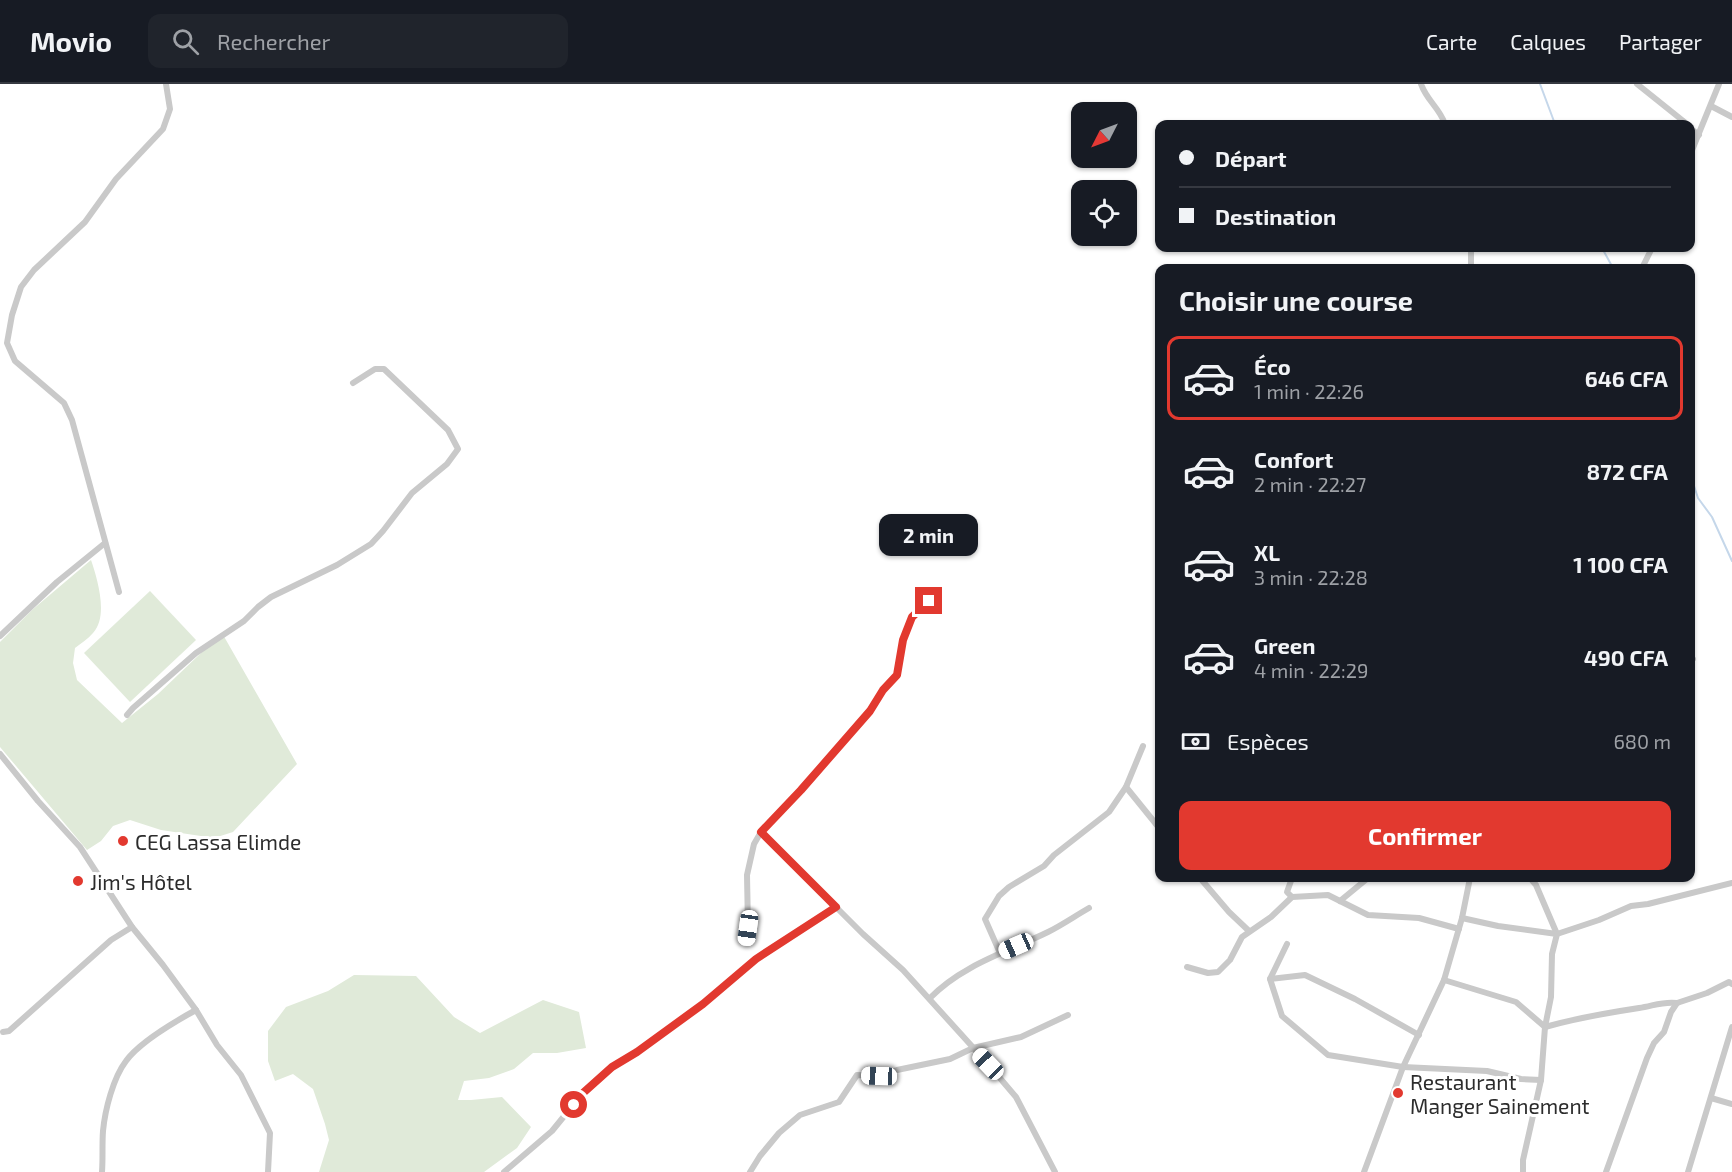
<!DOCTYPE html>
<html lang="fr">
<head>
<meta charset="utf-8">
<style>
	:root { --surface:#171b24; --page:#20242c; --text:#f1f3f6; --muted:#9ea1a6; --line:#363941; --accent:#e2392f }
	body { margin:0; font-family:"Exo 2",sans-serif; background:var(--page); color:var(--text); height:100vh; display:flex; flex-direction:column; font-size:22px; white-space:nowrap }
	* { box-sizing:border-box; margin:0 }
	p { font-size:20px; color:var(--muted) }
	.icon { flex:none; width:33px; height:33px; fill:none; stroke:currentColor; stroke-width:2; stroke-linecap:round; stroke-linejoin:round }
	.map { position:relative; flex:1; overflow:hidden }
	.drawer { position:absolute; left:1155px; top:180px; width:540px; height:618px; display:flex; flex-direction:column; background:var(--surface); border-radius:12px; box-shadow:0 2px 4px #0004 }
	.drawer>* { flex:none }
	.banner { position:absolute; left:1155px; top:36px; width:540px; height:132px; border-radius:12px; box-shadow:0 2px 4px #0004; display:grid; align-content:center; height:132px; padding:0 24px; background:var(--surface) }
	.needle { width:39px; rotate:228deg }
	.fabs { position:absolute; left:1071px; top:18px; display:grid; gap:12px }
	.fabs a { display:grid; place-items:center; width:66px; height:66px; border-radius:12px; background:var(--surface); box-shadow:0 2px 4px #0004; font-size:30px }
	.end { position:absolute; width:27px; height:27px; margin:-14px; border:8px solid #e2392f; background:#fff; box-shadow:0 0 0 3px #fff }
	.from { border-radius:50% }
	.bubble { position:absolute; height:42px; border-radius:12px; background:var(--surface); box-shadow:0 2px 4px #0004; font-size:20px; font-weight:700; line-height:42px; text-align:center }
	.car { position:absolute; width:18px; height:36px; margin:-18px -9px; border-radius:8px; box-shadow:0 0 4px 2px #0007; background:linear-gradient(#fff 24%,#345 0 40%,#fff 0 76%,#345 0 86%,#fff 0) }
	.banner b { display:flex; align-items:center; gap:21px; height:57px; font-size:22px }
	.banner b+b { border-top:2px solid var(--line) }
	.banner i { width:15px; height:15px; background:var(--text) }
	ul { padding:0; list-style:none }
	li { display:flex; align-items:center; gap:18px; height:84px; margin:0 12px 9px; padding:0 12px; border:3px solid transparent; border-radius:12px }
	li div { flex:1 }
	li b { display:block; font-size:22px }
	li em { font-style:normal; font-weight:700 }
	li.current { border-color:var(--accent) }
	li>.icon { width:54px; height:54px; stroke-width:1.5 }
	h2 { padding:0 24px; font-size:27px; line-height:72px }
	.pay { display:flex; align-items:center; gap:15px; height:66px; padding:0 24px; font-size:22px }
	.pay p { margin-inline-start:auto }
	.action { display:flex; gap:12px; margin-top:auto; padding:12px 24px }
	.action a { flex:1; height:69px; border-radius:12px; background:var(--accent); color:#fff; font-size:24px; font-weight:700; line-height:69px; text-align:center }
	header { display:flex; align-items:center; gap:36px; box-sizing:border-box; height:84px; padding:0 30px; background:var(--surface); border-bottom:2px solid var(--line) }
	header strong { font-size:28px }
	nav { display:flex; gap:33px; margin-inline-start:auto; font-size:21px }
	.search { width:420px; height:54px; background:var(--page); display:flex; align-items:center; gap:15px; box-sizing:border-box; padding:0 21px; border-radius:12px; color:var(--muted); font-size:22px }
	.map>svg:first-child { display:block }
</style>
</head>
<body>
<header>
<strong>Movio</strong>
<div class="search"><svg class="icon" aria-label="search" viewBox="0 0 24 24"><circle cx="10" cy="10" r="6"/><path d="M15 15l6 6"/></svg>Rechercher</div>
<nav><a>Carte</a><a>Calques</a><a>Partager</a></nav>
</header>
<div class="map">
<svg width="1732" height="1088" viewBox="0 0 1732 1088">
	<rect width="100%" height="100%" fill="#fff"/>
	<g fill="#e0ead9">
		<path d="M91 476C97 494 109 532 93 549 88 555 81 559 75 564L73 579 77 596 122 639 158 610 222 549 297 680 233 748 214 754 161 746 130 736 113 742 101 757 87 766 0 663V558L32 526Z"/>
		<path d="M150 507 196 556 130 618 84 569Z"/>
		<path d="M354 891 416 892 454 933 480 949 543 916 579 928 586 964 557 969H533L514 985 489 994 464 997 458 1016H471L502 1013 531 1043 517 1064 484 1088H319L329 1056 325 1040 313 1005 293 990 275 997 268 977V947L286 923 328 907Z"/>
	</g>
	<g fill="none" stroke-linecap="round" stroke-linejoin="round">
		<g stroke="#c5d7ea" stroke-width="2">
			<path d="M1540 0 1555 40"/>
			<path d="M1602 164 1613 184"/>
			<path d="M1690 390 1698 414 1712 433 1732 477"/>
		</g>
		<g stroke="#c9c9c9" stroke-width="6">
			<path d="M1421 0C1427 17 1439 23 1445 40"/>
			<path d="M1637 0 1687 40"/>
			<path d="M1711 22 1732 33"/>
			<path d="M1690 44 1699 51"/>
			<path d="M1690 71 1719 0"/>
			<path d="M1471 164V184"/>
			<path d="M1642 184 1652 164"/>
			<path d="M119 508 81 369 72 336 64 319 15 277 7 259 12 231 21 203 34 186 85 138 116 95 163 45 170 25 166 0"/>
			<path d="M0 552 57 498 105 459"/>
			<path d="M1690 577 1693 575"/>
			<path d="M127 631 133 624 196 569 244 537 258 523 271 513 337 481 371 460 383 447 412 409 447 380 458 365 448 346 384 285H375L353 299"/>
			<path d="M0 670 38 717 80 763 132 843 163 881 196 926 217 961 241 991 270 1049 268 1088"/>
			<path d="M1126 703 1160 745"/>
			<path d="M761 748 863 850 903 886 988 980 1016 1013 1055 1088"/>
			<path d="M1200 794 1229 828 1249 847"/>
			<path d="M1470 794 1462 834 1444 896 1403 983 1487 987 1521 995 1541 996"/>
			<path d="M1530 794 1536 801 1557 850"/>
			<path d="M1292 813 1287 808 1292 794"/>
			<path d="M1340 817 1368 794"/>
			<path d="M1462 834 1498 842 1557 850"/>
			<path d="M746 859 748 844 747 791 754 760 761 748 801 706 870 627 883 606 897 591 903 556 912 533 942 505"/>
			<path d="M1287 860 1270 895 1282 932 1328 971 1403 983 1364 1088"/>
			<path d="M1000 869 985 835 999 812 1009 803 1044 782 1054 771 1109 728 1126 703 1143 662"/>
			<path d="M1187 883 1208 889 1218 888 1230 876 1242 853 1271 833 1292 813 1328 811 1368 831 1419 834 1459 845"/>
			<path d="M1270 895 1305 891 1355 915 1419 951"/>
			<path d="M1444 896 1516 918 1545 943C1577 934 1606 929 1639 924 1653 922 1663 917 1677 919"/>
			<path d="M930 914C962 881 1007 868 1048 848 1062 841 1075 832 1089 824"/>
			<path d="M3 948 9 947 111 856 132 843"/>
			<path d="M1711 1014 1732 1020"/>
			<path d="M102 1088C103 1074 102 1060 103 1047 105 1026 113 994 126 977 139 959 176 937 196 926"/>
			<path d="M504 1088 552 1047 583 1009 612 983 637 968 703 920 756 875 836 823"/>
			<path d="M750 1088 760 1072 779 1049 800 1031 839 1018 857 991 879 992 897 986 950 975 973 964 1021 953 1068 931"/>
			<path d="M1523 1088V1076L1541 996 1545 943 1551 913 1552 870 1557 850 1599 836 1631 822 1648 820 1732 799"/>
			<path d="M1606 1088 1647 974 1654 959 1664 948 1671 928 1677 919 1707 909 1729 898 1732 900"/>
			<path d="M1688 1088 1732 943"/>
		</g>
	</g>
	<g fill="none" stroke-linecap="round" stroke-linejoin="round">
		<path stroke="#e2392f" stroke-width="8" d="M574 1021 583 1009 612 983 637 968 703 920 756 875 836 823 761 748 801 706 870 627 883 606 897 591 903 556 912 533 929 517"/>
	</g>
	<g fill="#e2392f" stroke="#fff" stroke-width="2">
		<circle cx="123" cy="757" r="6"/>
		<circle cx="78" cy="797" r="6"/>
		<circle cx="1398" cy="1009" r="6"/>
	</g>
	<g text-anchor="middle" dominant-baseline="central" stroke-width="6" stroke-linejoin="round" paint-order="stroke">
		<g font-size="21" fill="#2c2c2c" stroke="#fff" text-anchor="start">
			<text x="135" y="757">CEG Lassa Elimde</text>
			<text x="90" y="797">Jim's Hôtel</text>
			<text x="1410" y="997">Restaurant<tspan x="1410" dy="24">Manger Sainement</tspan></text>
		</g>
	</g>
</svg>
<div class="fabs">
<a><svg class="needle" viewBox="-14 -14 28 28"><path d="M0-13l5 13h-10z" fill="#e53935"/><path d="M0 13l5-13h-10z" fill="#9ea1a6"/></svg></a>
<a><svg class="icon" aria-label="locate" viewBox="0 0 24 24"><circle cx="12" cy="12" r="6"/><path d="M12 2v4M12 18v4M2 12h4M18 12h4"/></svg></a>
</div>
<i class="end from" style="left:574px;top:1021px"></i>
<i class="end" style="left:929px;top:517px"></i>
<div class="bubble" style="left:879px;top:430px;width:99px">2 min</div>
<i class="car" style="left:748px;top:844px;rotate:188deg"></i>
<i class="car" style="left:1016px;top:862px;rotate:246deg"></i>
<i class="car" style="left:988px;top:980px;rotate:316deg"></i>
<i class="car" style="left:879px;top:992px;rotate:272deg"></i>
<div class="banner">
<b><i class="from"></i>Départ</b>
<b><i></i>Destination</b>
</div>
<section class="drawer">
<h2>Choisir une course</h2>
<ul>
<li class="current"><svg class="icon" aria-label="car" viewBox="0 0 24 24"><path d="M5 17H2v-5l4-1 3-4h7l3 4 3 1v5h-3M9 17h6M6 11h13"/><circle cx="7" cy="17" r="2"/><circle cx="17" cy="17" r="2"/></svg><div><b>Éco</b><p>1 min · 22:26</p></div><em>646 CFA</em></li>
<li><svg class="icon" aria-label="car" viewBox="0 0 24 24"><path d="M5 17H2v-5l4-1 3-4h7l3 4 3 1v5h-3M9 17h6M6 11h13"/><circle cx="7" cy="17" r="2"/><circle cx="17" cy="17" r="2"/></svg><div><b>Confort</b><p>2 min · 22:27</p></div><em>872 CFA</em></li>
<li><svg class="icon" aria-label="car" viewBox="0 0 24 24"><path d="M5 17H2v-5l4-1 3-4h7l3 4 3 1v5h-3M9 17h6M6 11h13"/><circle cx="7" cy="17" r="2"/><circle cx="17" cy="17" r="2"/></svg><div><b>XL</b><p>3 min · 22:28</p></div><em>1 100 CFA</em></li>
<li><svg class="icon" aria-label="car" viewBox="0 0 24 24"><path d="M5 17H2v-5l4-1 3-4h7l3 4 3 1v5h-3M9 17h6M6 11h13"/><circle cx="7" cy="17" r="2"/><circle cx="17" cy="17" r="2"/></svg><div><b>Green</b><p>4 min · 22:29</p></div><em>490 CFA</em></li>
</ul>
<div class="pay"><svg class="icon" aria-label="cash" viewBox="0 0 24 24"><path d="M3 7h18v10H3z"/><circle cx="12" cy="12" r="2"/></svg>Espèces<p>680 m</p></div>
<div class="action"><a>Confirmer</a></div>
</section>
</div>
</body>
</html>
